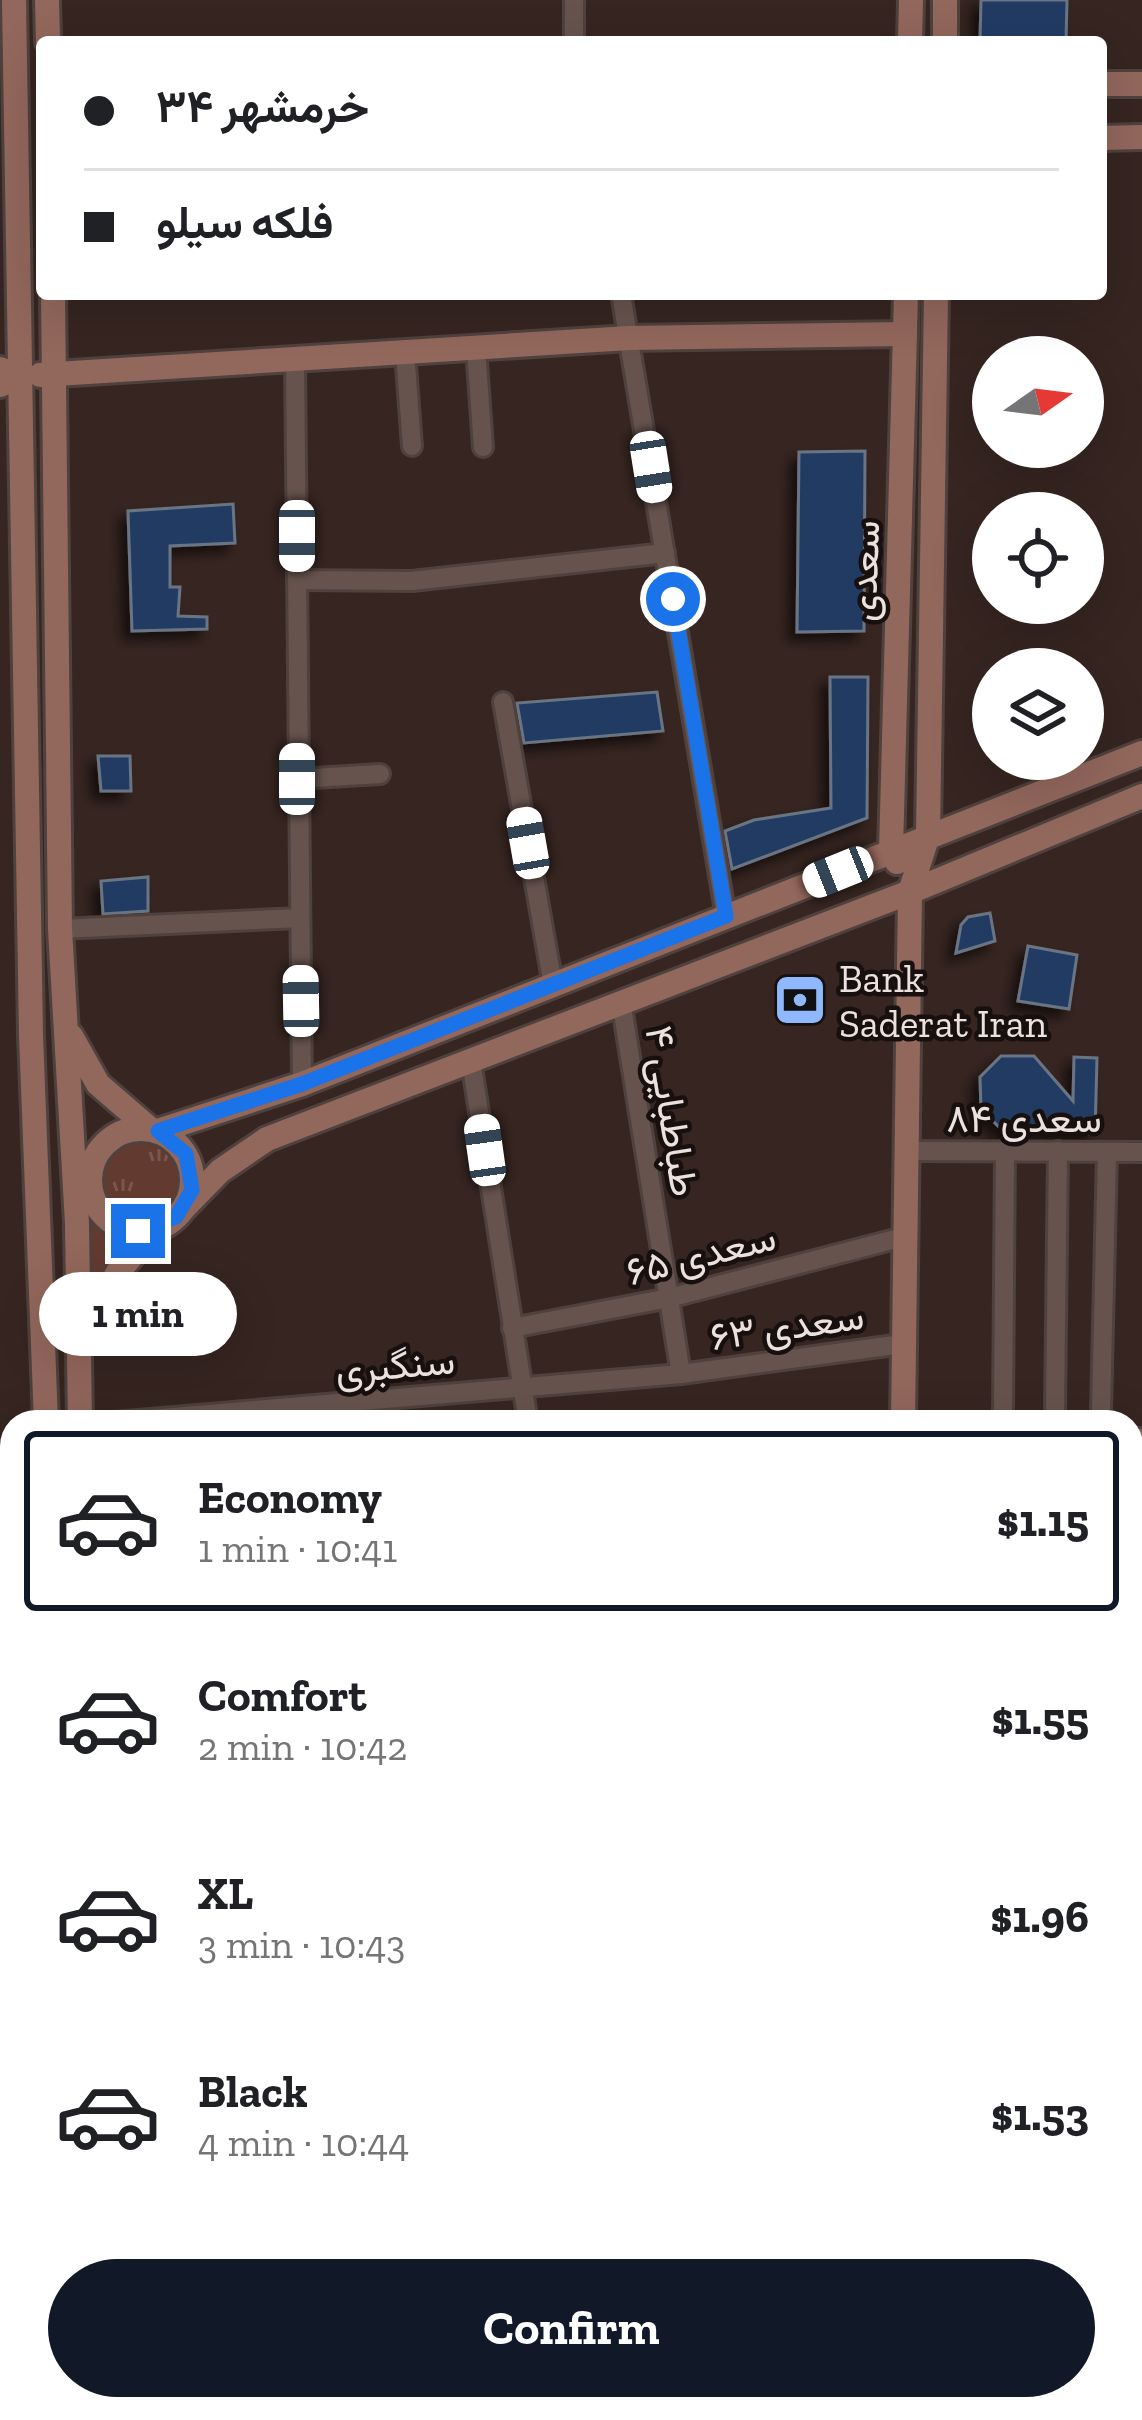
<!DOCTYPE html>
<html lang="en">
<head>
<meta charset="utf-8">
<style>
	:root { --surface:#fff; --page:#f6f6f6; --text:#202124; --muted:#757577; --line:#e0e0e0; --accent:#111827 }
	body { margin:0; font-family:"Zilla Slab",Vazirmatn,serif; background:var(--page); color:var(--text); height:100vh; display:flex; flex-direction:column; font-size:45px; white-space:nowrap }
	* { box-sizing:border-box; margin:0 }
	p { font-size:39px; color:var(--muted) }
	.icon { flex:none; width:66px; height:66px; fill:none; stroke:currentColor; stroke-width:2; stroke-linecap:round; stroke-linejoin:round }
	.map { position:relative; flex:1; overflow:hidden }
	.details { position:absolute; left:0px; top:1410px; width:1143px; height:1011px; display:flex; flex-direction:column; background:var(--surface); border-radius:36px 36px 0 0; box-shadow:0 12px 48px #0002 }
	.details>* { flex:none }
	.hud { position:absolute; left:36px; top:36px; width:1071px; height:264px; border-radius:12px; box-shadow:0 12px 48px #0002; display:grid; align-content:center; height:264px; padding:0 48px; background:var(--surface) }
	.needle { width:78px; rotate:76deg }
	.tools { position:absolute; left:972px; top:336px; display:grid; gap:24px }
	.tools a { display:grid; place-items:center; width:132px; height:132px; border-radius:50%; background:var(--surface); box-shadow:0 12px 48px #0002; font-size:60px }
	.end { position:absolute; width:54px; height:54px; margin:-27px; border:15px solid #1a73e8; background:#fff; box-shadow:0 0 0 6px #fff }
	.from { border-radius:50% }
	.bubble { position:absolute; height:84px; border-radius:42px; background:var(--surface); box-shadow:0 12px 48px #0002; font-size:39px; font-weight:800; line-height:84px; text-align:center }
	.car { position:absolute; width:36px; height:72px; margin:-36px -18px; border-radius:15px; box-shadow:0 0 9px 3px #0007; background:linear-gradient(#fff 24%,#345 0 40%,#fff 0 76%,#345 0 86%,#fff 0) }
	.hud b { display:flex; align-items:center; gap:42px; height:114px; font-size:45px }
	.hud b+b { border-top:3px solid var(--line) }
	.hud i { width:30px; height:30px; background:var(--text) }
	ul { padding:21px 0 0; list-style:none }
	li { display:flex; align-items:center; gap:36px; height:180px; margin:0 24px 18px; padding:0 24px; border:6px solid transparent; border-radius:12px }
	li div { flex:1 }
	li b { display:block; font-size:45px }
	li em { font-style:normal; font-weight:800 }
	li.active { border-color:var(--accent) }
	li>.icon { width:108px; height:108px; stroke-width:1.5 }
	.primary-button { display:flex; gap:24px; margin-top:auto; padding:24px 48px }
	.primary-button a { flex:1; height:138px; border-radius:72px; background:var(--accent); color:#fff; font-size:48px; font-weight:800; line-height:138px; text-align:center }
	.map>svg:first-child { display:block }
</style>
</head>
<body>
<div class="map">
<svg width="1142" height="2420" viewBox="0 0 1142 2420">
	<defs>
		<pattern id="grass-tufts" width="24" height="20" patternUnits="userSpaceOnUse" patternTransform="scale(3)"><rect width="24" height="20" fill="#623a30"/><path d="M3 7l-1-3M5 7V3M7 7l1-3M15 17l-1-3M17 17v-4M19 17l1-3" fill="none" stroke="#79564e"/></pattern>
		<filter id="shadow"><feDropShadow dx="-8" dy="8" stdDeviation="6" flood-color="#0009"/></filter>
	</defs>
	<rect width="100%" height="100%" fill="#362521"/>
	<g fill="url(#grass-tufts)">
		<circle cx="140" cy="1180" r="38"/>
		<path d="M91 1222 106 1237 132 1245 87 1297 83 1265Z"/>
	</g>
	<g fill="#243b64" stroke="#6b7483" stroke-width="3" filter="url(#shadow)">
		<path d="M981 0H1067L1066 42H980Z"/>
		<path d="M865 451 864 631 797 632 799 452Z"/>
		<path d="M233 504 235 543 170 546V587H180L178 616 207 617V629L132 631 128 511Z"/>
		<path d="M830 677H868L867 818 732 869 725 831 754 820 831 808Z"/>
		<path d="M657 692 663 731 524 743 517 703Z"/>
		<path d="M98 756H130L131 791H101Z"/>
		<path d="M148 877V911L103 914 101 881Z"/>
		<path d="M990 913 995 941 956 953 961 925 968 917Z"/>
		<path d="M1028 946 1077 955 1069 1009 1018 1001Z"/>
		<path d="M1001 1056H1034L1073 1101 1074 1057 1097 1058 1095 1134 1003 1131 981 1109 980 1077Z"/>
	</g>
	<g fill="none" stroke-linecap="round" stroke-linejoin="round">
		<g stroke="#4f413d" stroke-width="24">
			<g id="street">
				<path d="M574 0V42"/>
				<path d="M621 294 726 917"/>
				<path d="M476 348 483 447"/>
				<path d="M405 352 412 446"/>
				<path d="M295 359 302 1084"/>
				<path d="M297 580 412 581 665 553"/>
				<path d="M503 702 553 985"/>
				<path d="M297 779 380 774"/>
				<path d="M60 929 300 918"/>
				<path d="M621 1001 681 1374"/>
				<path d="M471 1061 528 1422"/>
				<path d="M906 1151 1142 1152"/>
				<path d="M512 1328 669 1298 903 1237"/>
				<path d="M1101 1411 1107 1152"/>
				<path d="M1055 1412 1058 1151"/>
				<path d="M1003 1413 1005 1150"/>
				<path d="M114 1422 681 1374 902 1344"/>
				<path d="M1131 1697 1142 1696"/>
				<path d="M0 1914H12"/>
				<path d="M1131 2050 1142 2047"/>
				<path d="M1131 2403H1142"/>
				<path d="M372 2409 373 2420"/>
				<path d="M539 2409 541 2420"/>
				<path d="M736 2409 738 2420"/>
				<path d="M1118 2420V2409"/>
			</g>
		</g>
		<g stroke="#4f413d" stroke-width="30">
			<g id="secondary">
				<path d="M14 0 31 1035 46 1422"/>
				<path d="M47 0 48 42"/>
				<path d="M910 42 911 0"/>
				<path d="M945 42V0"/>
				<path d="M1101 84H1142"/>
				<path d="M1101 138 1142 137"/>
				<path d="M53 294 60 929 77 1223 80 1422"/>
				<path d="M0 369 20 376 0 385"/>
				<path d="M40 375 629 338 905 334"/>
				<path d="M897 862 891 851 906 294"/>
				<path d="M71 1036 98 1084 150 1129"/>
				<circle cx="141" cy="1180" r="51"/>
				<path d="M158 1131 302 1084 1142 753"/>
				<path d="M185 1207 220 1171 267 1139 910 892 1142 796"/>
				<path d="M83 1336 118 1272 154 1230"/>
				<path d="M903 1422 910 892 928 835 936 294"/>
				<path d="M1131 1441H1142"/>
				<path d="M1131 1903 1142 1900"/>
				<path d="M0 2239 12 2235"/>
				<path d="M1131 2355 1142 2349"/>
				<path d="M70 2409V2420"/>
				<path d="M103 2409V2420"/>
				<path d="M895 2420V2409"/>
				<path d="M996 2420 1019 2409"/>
			</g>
		</g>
		<use href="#street" stroke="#66534e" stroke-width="18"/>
		<use href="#secondary" stroke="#92675c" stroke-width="24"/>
	</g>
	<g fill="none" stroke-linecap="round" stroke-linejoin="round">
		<path stroke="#1a73e8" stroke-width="15" d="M138 1231 176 1217 192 1190 186 1154 158 1131 302 1084 726 916 673 599"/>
	</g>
	<defs>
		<g id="bank-square" transform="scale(2.7)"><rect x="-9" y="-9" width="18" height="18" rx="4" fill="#90b8fd" stroke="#18100e"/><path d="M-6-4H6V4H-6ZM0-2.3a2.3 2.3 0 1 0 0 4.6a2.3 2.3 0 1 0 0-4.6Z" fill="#111"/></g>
	</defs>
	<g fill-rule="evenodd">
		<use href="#bank-square" x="800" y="1000"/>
	</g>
	<g text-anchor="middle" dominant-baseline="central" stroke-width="9" stroke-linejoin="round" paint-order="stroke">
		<g font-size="39" fill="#ece1de" stroke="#18100e">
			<text transform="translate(864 571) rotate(-88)">سعدی</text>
			<text transform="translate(672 1111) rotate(81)">طباطبایی ۴</text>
			<text x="1024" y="1118">سعدی ۸۴</text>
			<text transform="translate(701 1254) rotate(-14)">سعدی ۶۵</text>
			<text transform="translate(787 1326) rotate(-8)">سعدی ۶۳</text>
			<text transform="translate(395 1365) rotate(-5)">سنگبری</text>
		</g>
		<g font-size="39" fill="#ece1de" stroke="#18100e" text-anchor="start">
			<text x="839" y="978">Bank<tspan x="839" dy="45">Saderat Iran</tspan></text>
		</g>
	</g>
</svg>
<div class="tools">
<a><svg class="needle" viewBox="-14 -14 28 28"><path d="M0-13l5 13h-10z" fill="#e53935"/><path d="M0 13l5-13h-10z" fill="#757577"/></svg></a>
<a><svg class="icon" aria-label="locate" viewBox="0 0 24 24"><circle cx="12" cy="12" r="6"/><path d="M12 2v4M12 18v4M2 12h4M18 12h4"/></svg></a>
<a><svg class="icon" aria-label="layers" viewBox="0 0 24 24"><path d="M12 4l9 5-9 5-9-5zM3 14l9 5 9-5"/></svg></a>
</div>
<i class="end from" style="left:673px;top:599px"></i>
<i class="end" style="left:138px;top:1231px"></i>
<div class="bubble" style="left:39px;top:1272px;width:198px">1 min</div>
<i class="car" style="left:651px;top:467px;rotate:171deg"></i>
<i class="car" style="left:297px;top:536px;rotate:180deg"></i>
<i class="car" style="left:297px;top:779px;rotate:0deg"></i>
<i class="car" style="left:528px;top:843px;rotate:350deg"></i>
<i class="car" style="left:838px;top:872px;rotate:248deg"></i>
<i class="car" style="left:301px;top:1001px;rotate:359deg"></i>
<i class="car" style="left:485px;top:1150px;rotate:352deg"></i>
<div class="hud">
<b><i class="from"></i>خرمشهر ۳۴</b>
<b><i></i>فلکه سیلو</b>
</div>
<section class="details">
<ul>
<li class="active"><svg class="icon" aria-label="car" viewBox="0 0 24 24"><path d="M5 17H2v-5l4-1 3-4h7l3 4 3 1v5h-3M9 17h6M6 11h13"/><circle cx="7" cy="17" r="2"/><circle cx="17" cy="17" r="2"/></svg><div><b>Economy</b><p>1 min · 10:41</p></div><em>$1.15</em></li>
<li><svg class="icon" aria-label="car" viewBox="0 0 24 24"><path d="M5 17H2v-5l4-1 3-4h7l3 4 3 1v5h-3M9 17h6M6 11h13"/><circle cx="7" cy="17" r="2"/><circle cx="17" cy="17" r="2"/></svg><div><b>Comfort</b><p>2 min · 10:42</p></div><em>$1.55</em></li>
<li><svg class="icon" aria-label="car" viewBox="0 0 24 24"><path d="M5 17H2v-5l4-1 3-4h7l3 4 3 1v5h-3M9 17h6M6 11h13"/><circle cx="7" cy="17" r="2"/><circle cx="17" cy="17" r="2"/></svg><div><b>XL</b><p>3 min · 10:43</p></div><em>$1.96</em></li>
<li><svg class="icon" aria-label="car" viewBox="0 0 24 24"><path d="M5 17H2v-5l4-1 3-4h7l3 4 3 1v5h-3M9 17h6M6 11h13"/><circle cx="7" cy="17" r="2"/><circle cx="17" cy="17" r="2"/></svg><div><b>Black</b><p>4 min · 10:44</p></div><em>$1.53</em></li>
</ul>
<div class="primary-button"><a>Confirm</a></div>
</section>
</div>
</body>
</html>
